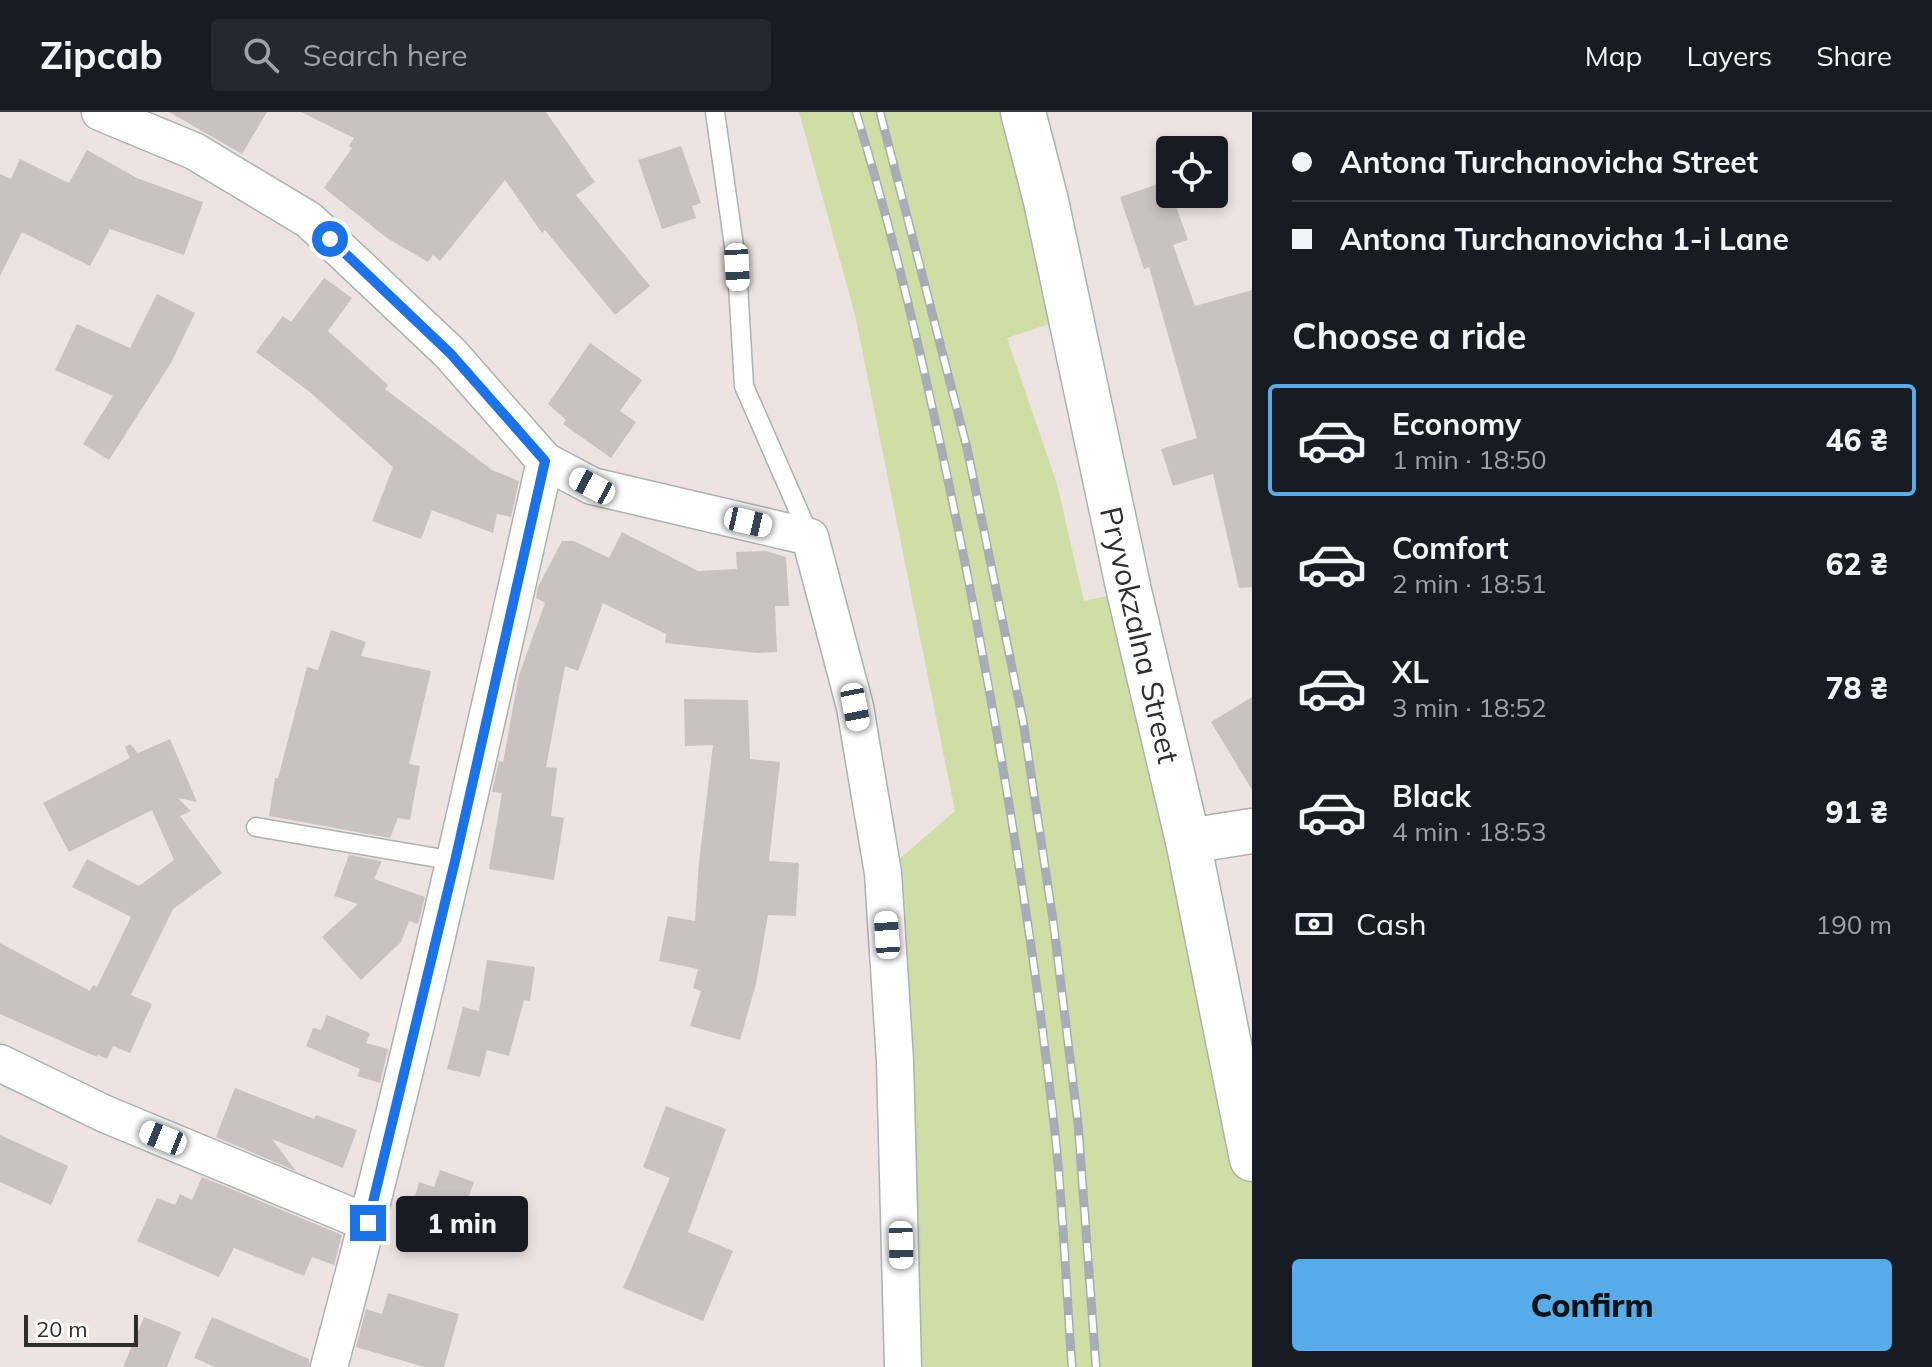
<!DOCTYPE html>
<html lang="en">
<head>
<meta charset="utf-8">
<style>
	:root { --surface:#171b24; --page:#242831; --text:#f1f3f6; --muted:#9ea1a6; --line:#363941; --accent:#55ace8 }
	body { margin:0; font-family:Mulish,sans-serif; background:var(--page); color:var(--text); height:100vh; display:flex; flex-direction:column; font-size:30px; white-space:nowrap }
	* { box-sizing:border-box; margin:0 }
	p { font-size:26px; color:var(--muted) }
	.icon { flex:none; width:44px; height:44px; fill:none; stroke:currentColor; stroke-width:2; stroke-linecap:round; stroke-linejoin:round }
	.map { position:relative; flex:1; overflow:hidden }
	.side { display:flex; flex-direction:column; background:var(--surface); width:680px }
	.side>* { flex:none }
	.banner { display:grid; align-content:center; height:176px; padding:0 40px; background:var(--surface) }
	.fabs { position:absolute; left:1156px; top:24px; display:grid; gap:16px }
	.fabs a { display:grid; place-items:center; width:72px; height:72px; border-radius:8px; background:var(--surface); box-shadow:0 4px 12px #0003; font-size:40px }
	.scale { position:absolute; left:24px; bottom:20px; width:114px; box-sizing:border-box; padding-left:8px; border:4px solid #2e2e2e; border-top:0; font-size:22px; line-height:28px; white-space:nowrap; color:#2e2e2e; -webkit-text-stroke:6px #fff; paint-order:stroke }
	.end { position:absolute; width:36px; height:36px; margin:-18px; border:10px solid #1a73e8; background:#fff; box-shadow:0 0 0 4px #fff }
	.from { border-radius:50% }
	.bubble { position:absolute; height:56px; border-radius:8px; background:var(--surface); box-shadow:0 4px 12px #0003; font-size:26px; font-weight:800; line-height:56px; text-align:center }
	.car { position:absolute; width:24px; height:48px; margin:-24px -12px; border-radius:10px; box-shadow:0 0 6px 2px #0007; background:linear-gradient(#fff 24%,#345 0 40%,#fff 0 76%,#345 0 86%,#fff 0) }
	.banner b { display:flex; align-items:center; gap:28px; height:76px; font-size:30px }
	.banner b+b { border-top:2px solid var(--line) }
	.banner i { width:20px; height:20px; background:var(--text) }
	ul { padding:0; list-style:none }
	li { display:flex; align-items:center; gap:24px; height:112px; margin:0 16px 12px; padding:0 24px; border:4px solid transparent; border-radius:8px }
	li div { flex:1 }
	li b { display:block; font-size:30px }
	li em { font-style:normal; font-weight:800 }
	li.selected { border-color:var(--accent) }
	li>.icon { width:72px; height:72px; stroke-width:1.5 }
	h2 { padding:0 40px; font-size:36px; line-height:96px }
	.pay { display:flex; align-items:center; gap:20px; height:88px; padding:0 40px; font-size:30px }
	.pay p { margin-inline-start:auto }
	.primary-button { display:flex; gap:16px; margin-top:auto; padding:16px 40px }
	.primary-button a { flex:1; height:92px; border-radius:8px; background:var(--accent); color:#111; font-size:32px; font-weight:800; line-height:92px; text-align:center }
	header { display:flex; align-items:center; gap:48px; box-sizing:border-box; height:112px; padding:0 40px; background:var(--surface); border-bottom:2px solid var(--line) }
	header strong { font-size:38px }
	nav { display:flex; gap:44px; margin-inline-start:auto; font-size:28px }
	.search { width:560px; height:72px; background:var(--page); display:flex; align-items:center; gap:20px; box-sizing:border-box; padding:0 28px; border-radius:8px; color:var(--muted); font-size:30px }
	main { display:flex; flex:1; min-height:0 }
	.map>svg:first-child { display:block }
</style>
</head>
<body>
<header>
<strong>Zipcab</strong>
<div class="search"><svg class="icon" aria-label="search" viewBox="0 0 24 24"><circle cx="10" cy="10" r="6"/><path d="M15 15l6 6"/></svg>Search here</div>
<nav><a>Map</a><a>Layers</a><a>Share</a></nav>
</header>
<main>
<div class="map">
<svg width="1252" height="1255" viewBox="0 0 1252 1255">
	<rect width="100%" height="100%" fill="#ede4e2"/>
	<path fill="#cfdea5" d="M799 0H1023L1070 205 1007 226 1057 372 1084 489 1129 479 1252 1048V1255H903L883 761 955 699 855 203Z"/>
	<g fill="#cac2c0">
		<path d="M169 0H267L242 42Z"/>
		<path d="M301 0H546L595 70 576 83 650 174 615 203 545 118 542 121 505 68 440 149 433 143 428 150 387 126 324 76 352 36 349 34 354 26Z"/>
		<path d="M681 34 701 91 692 94 696 106 662 117 638 48Z"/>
		<path d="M87 38 137 66 203 90 184 143 110 117 90 154 22 120 0 164V62L11 67 20 47 69 71Z"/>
		<path d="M1167 69 1188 128 1173 133 1195 194 1252 178V475L1239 476 1213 362 1173 374 1161 337 1197 326 1149 155 1144 157 1120 85Z"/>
		<path d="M324 166 352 186 328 219 388 273 385 277 492 358 519 369 511 405 497 402 493 421 432 398 421 427 372 409 393 355 311 281 256 240 283 204 291 210Z"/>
		<path d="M157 182 195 201 171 251 109 348 83 332 113 284 55 258 77 212 130 236Z"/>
		<path d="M590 231 642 268 620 299 636 310 611 346 563 312 566 308 548 292Z"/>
		<path d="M622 420 698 459 737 457 736 440 766 439 786 445 789 494H775L777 540 757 541 665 531 666 522 603 491 578 559 565 554 546 655 557 656 551 704 564 706 554 768 489 757 502 681 492 680 499 649 503 650 519 563 545 491 536 486 538 475 562 429H574L609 446Z"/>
		<path d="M331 518 366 530 361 544 431 559 409 652 420 654 410 708 398 706 390 726 269 704 275 666H278L307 555 318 558Z"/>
		<path d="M1252 585V678L1211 610Z"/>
		<path d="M684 587 748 588 750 647 780 650 769 749 799 751 796 804 768 803 756 872 740 928 690 914 701 879 693 876 698 857 659 849 668 804 695 809 699 750 713 633 685 634Z"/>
		<path d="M170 627 197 690 178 686 191 699 180 704 222 761 173 797 131 883 152 892 130 941 113 934 107 947 98 943 97 945 0 902V831L90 879 93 873 97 875 131 805 72 775 87 747 139 774 174 748 152 698 69 740 43 691 130 646 125 635 130 632 138 641Z"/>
		<path d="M349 743 382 749 374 767 425 785 418 812 409 809 401 830 361 868 322 825 358 792 334 784Z"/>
		<path d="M487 848 535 855 530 889 524 888 509 944 487 938 480 965 447 957 463 895 479 899Z"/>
		<path d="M327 903 370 921 366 931 388 937 380 971 357 964 360 957 306 934 313 916 321 918Z"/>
		<path d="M235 976 314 1007 316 1003 357 1018 343 1056 272 1027 296 1059 216 1025Z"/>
		<path d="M666 994 726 1017 688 1120 733 1139 703 1209 623 1176 670 1066 643 1055Z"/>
		<path d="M0 1023 68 1054 51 1093 0 1070Z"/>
		<path d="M440 1058 474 1070 451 1133 406 1117 419 1070 434 1075Z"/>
		<path d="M202 1065 342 1123 334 1153 312 1145 304 1164 234 1136 219 1165 137 1129 157 1086 175 1093 180 1082 192 1088Z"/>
		<path d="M388 1181 459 1202 444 1255H424L356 1235 366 1197 382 1202Z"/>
		<path d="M144 1205 181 1220 167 1255H123Z"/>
		<path d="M212 1205 309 1247V1255H215L194 1246Z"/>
	</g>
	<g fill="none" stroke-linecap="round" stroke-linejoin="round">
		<g stroke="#abb1b5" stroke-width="21">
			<g id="lane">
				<path d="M715 0 737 155 744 274 810 425"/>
				<path d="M256 715 455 749"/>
			</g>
		</g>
		<g stroke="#abb1b5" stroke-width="39">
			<g id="street">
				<path d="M100 0 194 39 309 108 450 241 545 349 592 374 810 425 855 595 883 761 895 949 903 1255"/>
				<path d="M0 951 105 1002 368 1111"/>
				<path d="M329 1255C410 955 477 652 545 349"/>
			</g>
		</g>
		<g stroke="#abb1b5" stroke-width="47">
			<g id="secondary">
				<path d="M1023 0 1046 89 1129 479 1188 729 1252 1047"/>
				<path d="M1188 729 1252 719"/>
			</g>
		</g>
		<use href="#lane" stroke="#fff" stroke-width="18"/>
		<use href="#street" stroke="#fff" stroke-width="36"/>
		<use href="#secondary" stroke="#fff" stroke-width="44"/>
		<g stroke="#a5aeb6" stroke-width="9">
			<g id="rail">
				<path d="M856 0C902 151 936 306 967 461 1003 644 1033 827 1054 1012 1063 1092 1066 1174 1072 1255"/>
				<path d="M880 0 967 336 1023 609 1053 808 1078 1011 1096 1255"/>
			</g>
		</g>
		<use href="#rail" stroke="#fff" stroke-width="6" stroke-dasharray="18" stroke-linecap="butt"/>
	</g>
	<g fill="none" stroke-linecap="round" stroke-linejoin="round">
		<path stroke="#1a73e8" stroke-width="10" d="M330 127 450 241 545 349 455 749 368 1111"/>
	</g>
	<g text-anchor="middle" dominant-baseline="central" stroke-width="8" stroke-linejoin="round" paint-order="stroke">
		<g font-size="30" fill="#2e2e2e" stroke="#fff">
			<text transform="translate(1140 523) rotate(77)">Pryvokzalna Street</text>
		</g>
	</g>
</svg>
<div class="fabs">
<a><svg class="icon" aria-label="locate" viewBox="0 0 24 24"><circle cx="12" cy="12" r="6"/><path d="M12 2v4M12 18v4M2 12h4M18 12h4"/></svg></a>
</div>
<div class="scale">20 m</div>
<i class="end from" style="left:330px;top:127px"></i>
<i class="end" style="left:368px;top:1111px"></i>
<div class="bubble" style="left:396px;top:1084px;width:132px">1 min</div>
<i class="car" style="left:737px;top:155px;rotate:177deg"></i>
<i class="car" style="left:592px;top:374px;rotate:298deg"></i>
<i class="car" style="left:748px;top:410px;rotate:103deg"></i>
<i class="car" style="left:855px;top:595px;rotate:169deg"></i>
<i class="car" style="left:887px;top:823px;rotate:356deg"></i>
<i class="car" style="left:163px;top:1026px;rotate:292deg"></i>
<i class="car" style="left:901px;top:1133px;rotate:179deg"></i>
</div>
<section class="side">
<div class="banner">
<b><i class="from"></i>Antona Turchanovicha Street</b>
<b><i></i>Antona Turchanovicha 1-i Lane</b>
</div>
<h2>Choose a ride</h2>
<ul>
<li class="selected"><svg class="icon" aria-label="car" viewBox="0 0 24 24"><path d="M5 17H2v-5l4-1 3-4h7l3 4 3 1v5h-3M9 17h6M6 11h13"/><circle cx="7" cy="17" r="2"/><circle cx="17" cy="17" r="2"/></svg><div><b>Economy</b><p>1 min · 18:50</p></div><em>46 ₴</em></li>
<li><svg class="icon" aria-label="car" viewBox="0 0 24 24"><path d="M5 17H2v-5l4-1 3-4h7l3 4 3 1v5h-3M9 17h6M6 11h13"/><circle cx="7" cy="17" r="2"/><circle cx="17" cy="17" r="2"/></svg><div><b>Comfort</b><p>2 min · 18:51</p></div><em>62 ₴</em></li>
<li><svg class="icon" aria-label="car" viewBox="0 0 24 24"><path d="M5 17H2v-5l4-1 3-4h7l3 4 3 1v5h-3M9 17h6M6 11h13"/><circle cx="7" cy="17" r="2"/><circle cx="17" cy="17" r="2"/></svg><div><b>XL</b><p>3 min · 18:52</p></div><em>78 ₴</em></li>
<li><svg class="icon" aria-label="car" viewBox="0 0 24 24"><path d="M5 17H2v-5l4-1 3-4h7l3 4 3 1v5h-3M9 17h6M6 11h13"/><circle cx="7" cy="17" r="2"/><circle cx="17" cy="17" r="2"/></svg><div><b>Black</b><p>4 min · 18:53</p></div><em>91 ₴</em></li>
</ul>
<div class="pay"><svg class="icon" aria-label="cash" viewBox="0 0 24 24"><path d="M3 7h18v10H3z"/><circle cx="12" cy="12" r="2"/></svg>Cash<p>190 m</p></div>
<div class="primary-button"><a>Confirm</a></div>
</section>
</main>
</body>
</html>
